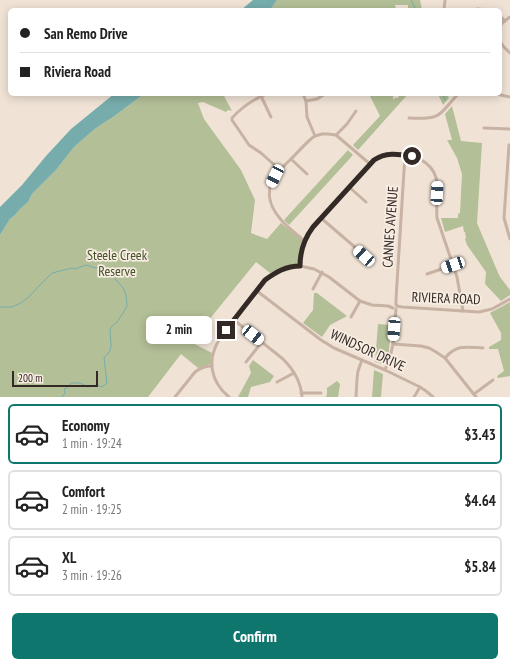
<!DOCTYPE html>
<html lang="en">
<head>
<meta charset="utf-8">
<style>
	:root { --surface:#fff; --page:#f2f2f2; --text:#222; --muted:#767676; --line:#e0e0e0; --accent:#0f766e }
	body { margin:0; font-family:"PT Sans Narrow",sans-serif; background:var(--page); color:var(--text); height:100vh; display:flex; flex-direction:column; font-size:15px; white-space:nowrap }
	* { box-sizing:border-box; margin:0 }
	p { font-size:13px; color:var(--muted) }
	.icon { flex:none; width:22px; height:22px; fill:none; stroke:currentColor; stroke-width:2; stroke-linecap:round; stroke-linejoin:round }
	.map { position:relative; height:397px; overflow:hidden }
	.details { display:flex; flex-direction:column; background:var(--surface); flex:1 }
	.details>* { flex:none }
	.guide { position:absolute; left:8px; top:8px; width:494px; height:88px; border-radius:6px; box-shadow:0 2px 10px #0003; display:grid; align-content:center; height:88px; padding:0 12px; background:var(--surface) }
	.scale { position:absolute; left:12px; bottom:10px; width:86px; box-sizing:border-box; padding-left:4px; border:2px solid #332925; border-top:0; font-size:11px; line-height:14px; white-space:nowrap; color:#332925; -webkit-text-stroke:3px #f8ede2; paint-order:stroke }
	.end { position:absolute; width:18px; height:18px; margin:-9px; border:5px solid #332925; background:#fff; box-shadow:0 0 0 2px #fff }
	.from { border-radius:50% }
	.bubble { position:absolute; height:28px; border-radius:6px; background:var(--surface); box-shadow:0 2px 10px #0003; font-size:13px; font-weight:700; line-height:28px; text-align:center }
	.car { position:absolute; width:12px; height:24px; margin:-12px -6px; border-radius:5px; box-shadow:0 0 3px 1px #0007; background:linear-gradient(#fff 24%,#345 0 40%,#fff 0 76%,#345 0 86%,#fff 0) }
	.guide b { display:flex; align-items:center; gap:14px; height:38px; font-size:15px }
	.guide b+b { border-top:1px solid var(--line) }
	.guide i { width:10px; height:10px; background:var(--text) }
	ul { padding:7px 0 0; list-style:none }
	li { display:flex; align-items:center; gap:12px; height:60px; margin:0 8px 6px; padding:0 4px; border:2px solid var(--line); border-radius:6px }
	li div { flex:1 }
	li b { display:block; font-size:15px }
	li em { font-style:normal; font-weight:700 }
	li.current { border-color:var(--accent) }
	li>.icon { width:36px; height:36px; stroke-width:1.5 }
	.cta { display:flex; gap:8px; margin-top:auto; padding:8px 12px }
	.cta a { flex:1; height:46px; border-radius:6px; background:var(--accent); color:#fff; font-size:16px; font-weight:700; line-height:46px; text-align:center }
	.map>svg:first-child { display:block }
</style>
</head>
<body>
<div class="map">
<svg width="510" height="397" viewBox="0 0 510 397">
	<rect width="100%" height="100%" fill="#f0e3d6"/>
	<g fill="#b3bf97">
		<path d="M277 0H420L422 10H408V5H395L396 10H270Z"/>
		<path d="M144 94H226L224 96 232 111 228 110 226 112 203 102 198 103 204 119 241 170 255 200 251 233 267 239 281 223 303 241 299 255 298 264 285 266 270 273 256 262 191 342 212 353 211 364 198 368 181 354 148 397H0V235L10 219 15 215 20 209 28 202 32 194 56 170 74 147 96 128 113 117Z"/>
		<path d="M369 94H393V100L395 98H398L400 94H408L358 150 353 145 380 116Z"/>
		<path d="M438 94H447L449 98 443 105Z"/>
		<path d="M452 106 461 141 482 143 477 223 496 268 500 277 510 290V295L501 301 485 284 486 272 467 245 465 239 466 238 465 232H464L463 226 445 232 441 218H458V214L460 213 462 174 457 158 447 140H452L445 114Z"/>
		<path d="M348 150 353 155 289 225 284 220Z"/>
		<path d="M314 293H317L347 316 330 325 322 337 303 323 313 310Z"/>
		<path d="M510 302V376L498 378 497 376 504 371 498 349H489V347L501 340V333L490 313Z"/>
		<path d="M378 324 391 325 389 351 383 364 375 362Z"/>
		<path d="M253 360 274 376 270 382 251 387 248 397H238L251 373 249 366Z"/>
		<path d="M374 370 383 374 381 397H372Z"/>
		<path d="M337 381 340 384 338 397H326L327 394V388Z"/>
	</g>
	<g fill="#76adac">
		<path d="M253 0H277L270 10H241Z"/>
		<path d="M114 94H144L113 117 96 128 74 147 56 170 32 194 28 202 20 209 15 215 10 219 0 235V207L22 185 46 156 71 129Z"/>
	</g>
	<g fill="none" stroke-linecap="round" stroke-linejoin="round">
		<g stroke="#76adac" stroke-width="1">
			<path d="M411 0 416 10"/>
			<path d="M443 94 445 100"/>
			<path d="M0 307H12L21 303 30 296 37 288 52 273 72 268 75 269 86 265 96 268 103 267 109 271 115 279 123 288 126 295 127 306 123 313 117 322 112 326 110 329 111 346 110 351 104 358 107 383 102 387 97 385 88 387 80 383H71L67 388 64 389 65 393 62 397"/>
		</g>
		<g stroke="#c8b2a3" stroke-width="3">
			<path d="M477 9 489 10"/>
			<path d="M444 10 445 0"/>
			<path d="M500 16 505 21"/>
			<path d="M500 27 502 23 510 17"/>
			<path d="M500 41 503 46 510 53"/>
			<path d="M266 94C254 99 241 108 232 118V120L249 145 261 153 280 170"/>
			<path d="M303 94 306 101 307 117 315 136"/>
			<path d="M496 94 510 97"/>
			<path d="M261 96 271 117"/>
			<path d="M306 101 317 99 325 94"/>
			<path d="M409 118C441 120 438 116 458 94"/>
			<path d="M484 128 510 129"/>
			<path d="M336 135 347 124 356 111"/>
			<path d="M509 145 504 218 510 239"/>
			<path d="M291 159 307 174"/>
			<path d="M349 187 366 202"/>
			<path d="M321 218 364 255"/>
			<path d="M305 241C299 237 294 232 288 227 273 213 262 196 275 176 279 170 285 165 290 160 297 153 304 145 312 138L315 136 322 134H328L336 135 370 164"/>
			<path d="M300 266C300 251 304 239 313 227L374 160C384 153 392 155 403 155 420 156 436 166 437 184 438 196 436 207 437 218L457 277 463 311"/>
			<path d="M427 274 453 265"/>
			<path d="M313 289 322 272"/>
			<path d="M257 291 321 340 334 348 385 370 420 387 426 391 433 397"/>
			<path d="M396 305V299L405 155"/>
			<path d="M397 306 402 307 479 312 492 309 510 299"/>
			<path d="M351 317 360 301"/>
			<path d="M234 320 283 359C293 369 301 382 302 397"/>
			<path d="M393 344 421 346 429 348 436 352 445 358 476 397"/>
			<path d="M445 358C457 344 466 347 483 348"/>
			<path d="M246 362 262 342"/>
			<path d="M385 370 391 353 393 344 396 309"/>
			<path d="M277 382 294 373"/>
			<path d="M301 393H321"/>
			<path d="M474 394 493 380"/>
			<path d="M175 397 195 372C200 368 205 366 212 366"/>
			<path d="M229 397C210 381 207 360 219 340L265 280 279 270 287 267 300 266 314 269 329 277 360 301 372 305 388 306 393 308"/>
			<path d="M356 397 357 379 358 371 362 360"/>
			<path d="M414 397 420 387"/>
		</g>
	</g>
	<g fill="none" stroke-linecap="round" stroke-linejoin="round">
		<path stroke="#332925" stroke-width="5" d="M226 330 265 280C276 272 286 266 300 266 300 251 304 239 313 227L374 160C386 152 398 154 412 156"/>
	</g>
	<g text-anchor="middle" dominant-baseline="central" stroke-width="3.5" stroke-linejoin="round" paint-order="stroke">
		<g font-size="14" fill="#332925" stroke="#f8ede2">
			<text transform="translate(390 227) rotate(-86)">CANNES AVENUE</text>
			<text transform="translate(446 298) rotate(2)">RIVIERA ROAD</text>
			<text transform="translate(368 350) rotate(25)">WINDSOR DRIVE</text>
		</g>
		<g font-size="14" fill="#445129" stroke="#f8ede2">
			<text x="117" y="255">Steele Creek<tspan x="117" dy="16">Reserve</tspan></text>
		</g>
	</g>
</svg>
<div class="scale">200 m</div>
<i class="end from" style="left:412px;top:156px"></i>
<i class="end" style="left:226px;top:330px"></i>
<div class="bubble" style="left:146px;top:316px;width:66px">2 min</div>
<i class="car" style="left:275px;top:176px;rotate:206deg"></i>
<i class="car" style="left:437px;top:193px;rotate:3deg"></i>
<i class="car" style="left:364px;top:256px;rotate:312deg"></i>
<i class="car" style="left:453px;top:265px;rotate:251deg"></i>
<i class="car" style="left:394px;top:329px;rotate:184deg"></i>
<i class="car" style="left:253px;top:335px;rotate:128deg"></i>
<div class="guide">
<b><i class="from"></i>San Remo Drive</b>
<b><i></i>Riviera Road</b>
</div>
</div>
<section class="details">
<ul>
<li class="current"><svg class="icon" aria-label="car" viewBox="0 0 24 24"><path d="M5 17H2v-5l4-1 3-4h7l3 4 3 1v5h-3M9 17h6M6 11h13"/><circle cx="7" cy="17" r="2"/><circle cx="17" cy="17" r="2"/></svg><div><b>Economy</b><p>1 min · 19:24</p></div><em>$3.43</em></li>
<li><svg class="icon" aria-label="car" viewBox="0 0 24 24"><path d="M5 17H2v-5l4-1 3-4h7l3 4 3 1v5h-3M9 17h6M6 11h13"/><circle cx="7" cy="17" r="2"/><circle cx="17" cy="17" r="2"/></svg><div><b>Comfort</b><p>2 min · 19:25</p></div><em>$4.64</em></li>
<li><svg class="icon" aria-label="car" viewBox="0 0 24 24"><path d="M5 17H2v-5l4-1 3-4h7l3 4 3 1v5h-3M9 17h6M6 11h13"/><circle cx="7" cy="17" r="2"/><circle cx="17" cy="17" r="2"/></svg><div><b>XL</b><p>3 min · 19:26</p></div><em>$5.84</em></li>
</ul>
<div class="cta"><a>Confirm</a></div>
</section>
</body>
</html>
